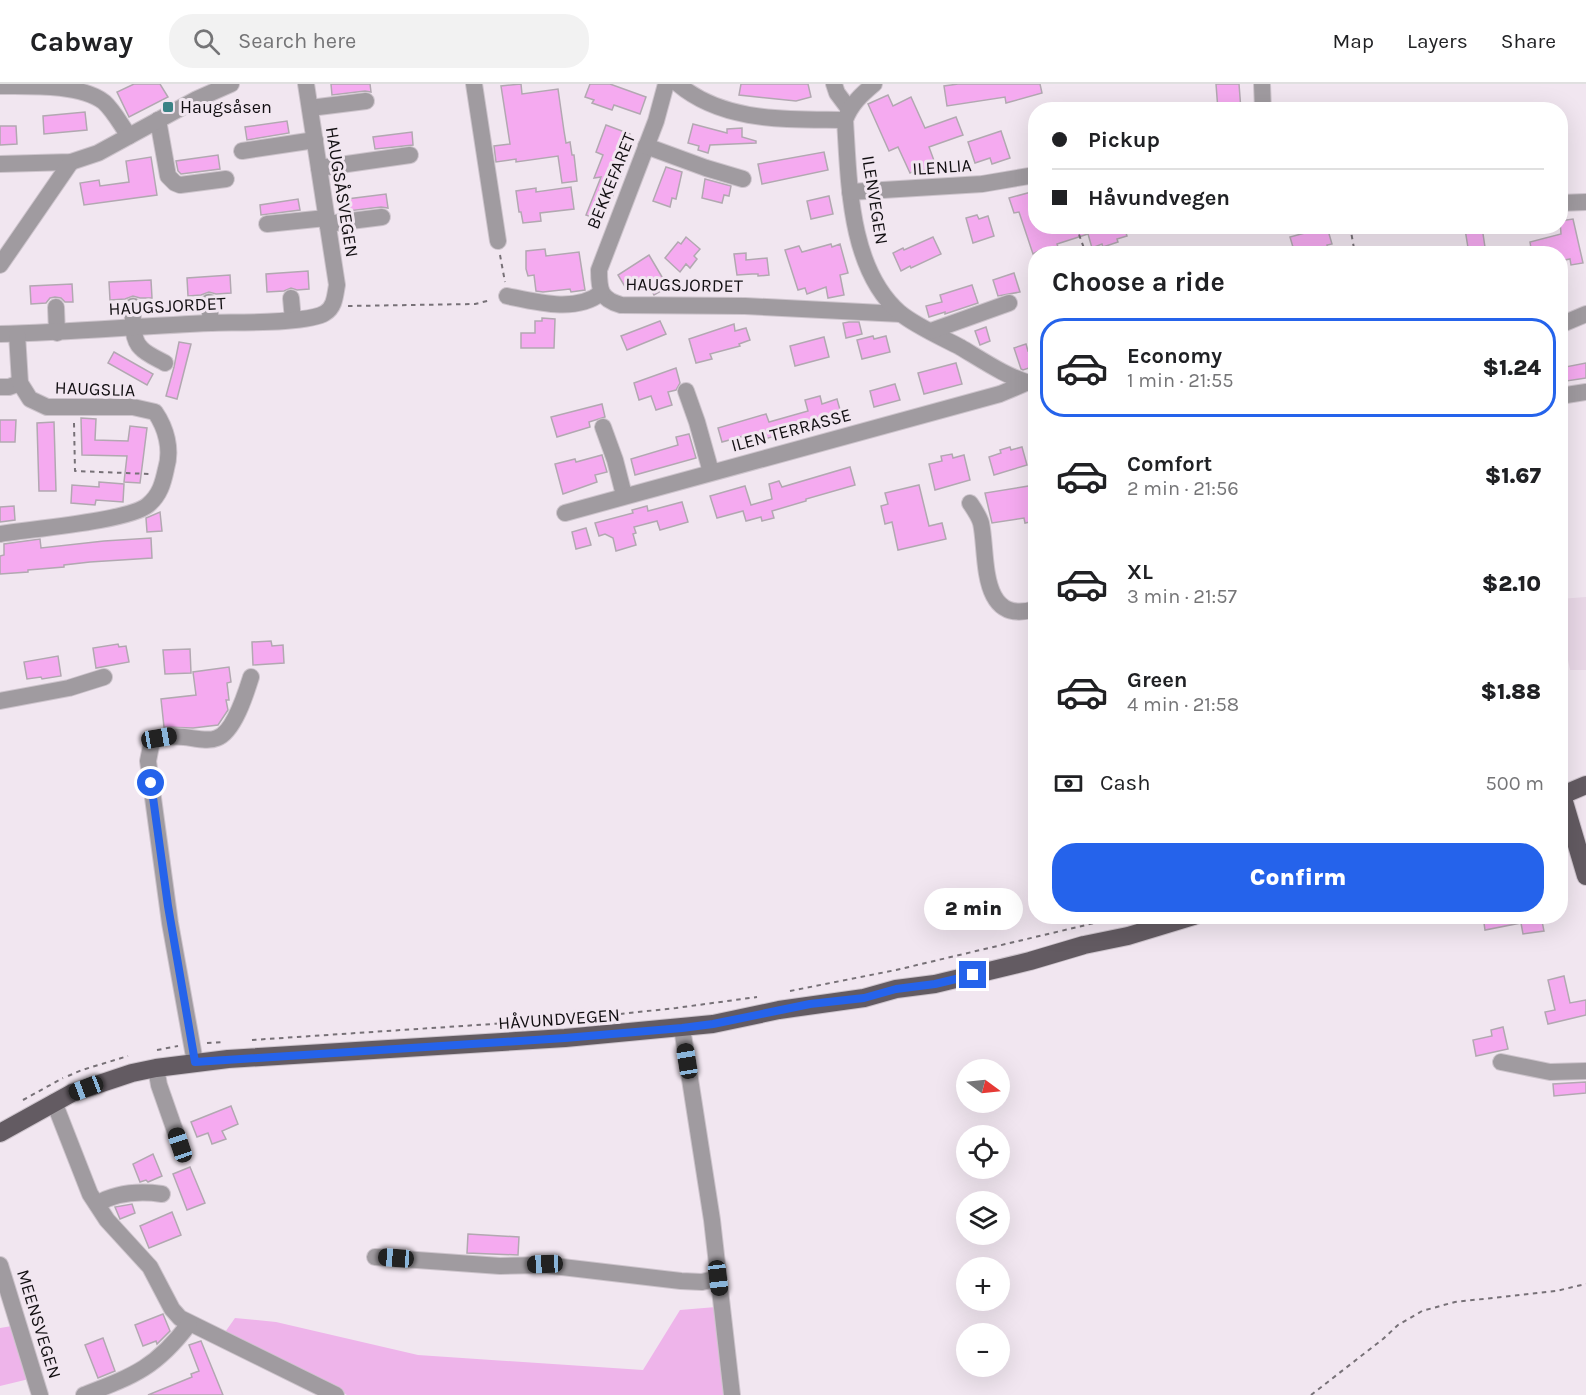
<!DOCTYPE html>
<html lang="en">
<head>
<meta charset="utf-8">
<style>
	:root { --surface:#fff; --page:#f2f2f2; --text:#202124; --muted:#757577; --line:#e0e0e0; --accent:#2563eb }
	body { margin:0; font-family:Karla,sans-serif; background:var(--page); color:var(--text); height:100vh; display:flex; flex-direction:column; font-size:22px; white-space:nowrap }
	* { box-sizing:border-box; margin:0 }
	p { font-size:20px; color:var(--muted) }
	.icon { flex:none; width:33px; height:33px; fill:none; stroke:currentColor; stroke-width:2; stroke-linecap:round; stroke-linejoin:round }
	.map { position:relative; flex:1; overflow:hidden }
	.panel { position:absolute; left:1028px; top:162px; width:540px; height:678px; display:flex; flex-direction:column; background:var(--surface); border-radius:24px; box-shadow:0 6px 24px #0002 }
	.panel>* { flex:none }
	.banner { position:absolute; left:1028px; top:18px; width:540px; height:132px; border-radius:24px; box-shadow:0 6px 24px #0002; display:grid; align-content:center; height:132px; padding:0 24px; background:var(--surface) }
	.needle { width:39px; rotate:105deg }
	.controls { position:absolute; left:956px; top:975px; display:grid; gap:12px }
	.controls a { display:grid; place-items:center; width:54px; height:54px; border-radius:50%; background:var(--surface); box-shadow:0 6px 24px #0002; font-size:30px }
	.end { position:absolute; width:27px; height:27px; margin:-14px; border:8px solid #2563eb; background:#fff; box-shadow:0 0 0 3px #fff }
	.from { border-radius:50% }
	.bubble { position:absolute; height:42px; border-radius:21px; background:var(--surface); box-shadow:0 6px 24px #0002; font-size:20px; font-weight:800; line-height:42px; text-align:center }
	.car { position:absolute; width:18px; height:36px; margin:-18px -9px; border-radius:8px; box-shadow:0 0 4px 2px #0007; background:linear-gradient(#222 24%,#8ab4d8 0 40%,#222 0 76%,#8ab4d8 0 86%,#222 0) }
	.banner b { display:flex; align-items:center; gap:21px; height:57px; font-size:22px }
	.banner b+b { border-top:2px solid var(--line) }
	.banner i { width:15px; height:15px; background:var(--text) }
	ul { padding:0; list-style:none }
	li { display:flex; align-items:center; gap:18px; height:99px; margin:0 12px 9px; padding:0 12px; border:3px solid transparent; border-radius:24px }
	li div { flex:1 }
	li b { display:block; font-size:22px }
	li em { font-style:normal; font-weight:800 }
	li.on { border-color:var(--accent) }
	li>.icon { width:54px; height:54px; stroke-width:1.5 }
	h2 { padding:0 24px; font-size:27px; line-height:72px }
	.pay { display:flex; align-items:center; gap:15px; height:66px; padding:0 24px; font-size:22px }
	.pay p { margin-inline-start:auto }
	.primary-button { display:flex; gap:12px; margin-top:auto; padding:12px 24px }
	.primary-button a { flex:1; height:69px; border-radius:24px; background:var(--accent); color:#fff; font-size:24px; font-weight:800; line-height:69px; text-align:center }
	header { display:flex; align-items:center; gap:36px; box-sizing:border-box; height:84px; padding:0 30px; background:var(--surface); border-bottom:2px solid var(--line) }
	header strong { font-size:28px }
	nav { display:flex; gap:33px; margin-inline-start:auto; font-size:21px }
	.search { width:420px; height:54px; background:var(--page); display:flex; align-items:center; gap:15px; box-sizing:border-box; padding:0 21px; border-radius:24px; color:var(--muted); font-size:22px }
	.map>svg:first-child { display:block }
</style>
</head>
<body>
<header>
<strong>Cabway</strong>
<div class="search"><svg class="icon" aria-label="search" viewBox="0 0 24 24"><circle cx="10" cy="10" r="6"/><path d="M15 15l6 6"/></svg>Search here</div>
<nav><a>Map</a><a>Layers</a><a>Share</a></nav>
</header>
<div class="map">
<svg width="1586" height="1311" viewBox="0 0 1586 1311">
	<rect width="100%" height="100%" fill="#f1e6f0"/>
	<path fill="#e9d8e7" d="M1586 513V586H1570L1560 537V515Z"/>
	<g fill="#eeb4ea">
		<path d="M716 1223 727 1311H347L223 1251 235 1234 276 1238 418 1271 643 1286 680 1226Z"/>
		<path d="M12 1242 29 1295 0 1302V1244Z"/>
	</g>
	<g fill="#f5aaf0" stroke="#b2a8b1" stroke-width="1.5">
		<path d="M134 0H160L168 13 129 33 117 8Z"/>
		<path d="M331 0H370L371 8 365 7 332 11Z"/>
		<path d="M521 0 522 10 558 5 564 47 566 59 570 58 572 71H574L577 97 562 99 558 72 516 78V75L496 78 494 62 510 60 501 2Z"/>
		<path d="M590 0H610L646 13 640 30 614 21 612 26 592 19 594 16 585 13Z"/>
		<path d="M741 0H808L811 13 796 17 739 11Z"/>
		<path d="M958 0H1040L1042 9 1006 19 1005 13 947 22 944 2Z"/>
		<path d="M1216 0H1239L1241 26H1218Z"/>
		<path d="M888 11 893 22 911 13 925 44 956 33 963 51 929 63 936 82 923 87 922 83 910 89 898 63 889 67 868 20Z"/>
		<path d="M85 28 87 46 44 50 43 32Z"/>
		<path d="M287 37 289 49 247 56 245 43Z"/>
		<path d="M693 40 727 49V45L742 44V53L756 57V59L710 61 708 69 698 66 699 62 688 59Z"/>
		<path d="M606 41 630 50 616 87 622 89 612 114H609L601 136 586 131 601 93 594 94 603 71 596 68Z"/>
		<path d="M0 42H16L17 60 0 61Z"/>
		<path d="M1001 47 1010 74 992 80 990 74 975 79 968 58Z"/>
		<path d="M412 48 413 61 375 65 373 53Z"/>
		<path d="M824 68 828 86 762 100 758 80Z"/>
		<path d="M218 71 220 85 181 90 178 87 176 77Z"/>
		<path d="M151 73 157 111 84 121 80 99 99 96 100 102 129 98 126 77Z"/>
		<path d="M666 83 682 88 676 115 672 114 670 123 653 117Z"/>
		<path d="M705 95 731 102 729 112 724 111 722 119 702 114Z"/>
		<path d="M571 103 574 125 540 129 541 137 523 139 521 128H519L516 107 536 104V108Z"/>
		<path d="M1035 107V142H1124L1127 152 1117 155 1118 158 1103 163 1102 160 1092 164 1088 150 1057 160 1058 163 1044 168 1042 165 1033 170 1019 128 1014 129 1009 114Z"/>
		<path d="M386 110 388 124 381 123 348 127 347 115Z"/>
		<path d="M829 112 833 130 811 135 807 117Z"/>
		<path d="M298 115 300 126 261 131 260 121Z"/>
		<path d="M977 131 979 135 988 132 994 152 973 159 966 134Z"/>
		<path d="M1573 135 1583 179 1571 181 1570 175 1560 177V170H1532L1530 158 1561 150 1560 137Z"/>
		<path d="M1327 143 1332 160 1327 161 1330 170H1295L1290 153Z"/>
		<path d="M1482 143 1486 170H1469L1465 145Z"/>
		<path d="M686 153 700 165 694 172 697 175 690 184 686 180 680 188 665 174 678 158 681 160Z"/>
		<path d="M933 153 941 170 911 184 910 182 901 187 893 169 903 164 904 166Z"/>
		<path d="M831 160 832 163 840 160 848 189 840 191 844 211 828 214 826 203 807 210 805 204 798 206 785 166 799 162 802 168Z"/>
		<path d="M545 165 546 172 579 168 585 206 571 208 570 205 543 208 536 207 534 191 528 192 526 185V167Z"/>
		<path d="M746 169V176L767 174 769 191 758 192V190H752L737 191 734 170Z"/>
		<path d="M649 171 668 203 654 211 645 195 627 206 618 191Z"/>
		<path d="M308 187 309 205 297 206 291 204 284 207 267 208 266 190Z"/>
		<path d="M1014 189 1020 208 998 212 993 196Z"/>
		<path d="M230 191 231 209 216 210 209 208 201 211 188 212 187 194Z"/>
		<path d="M151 196 152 214H140L133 212 125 215 110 216 109 198Z"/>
		<path d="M72 200 73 218H65L61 214 55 213 50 214 46 219 31 220 30 202Z"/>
		<path d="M972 201 978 219 945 230V228L929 233 926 222 942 218 940 211Z"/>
		<path d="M542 234 555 235 554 264H521V249H535V237H542Z"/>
		<path d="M660 237 666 250 627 266 621 252Z"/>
		<path d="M849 238H859L862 250 846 254 843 239Z"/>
		<path d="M734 240 735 247 746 244 750 256 739 260 740 262 710 270 712 275 696 279 689 255Z"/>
		<path d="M986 243 990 257 980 261 975 247Z"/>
		<path d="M873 252 874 255 886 252 890 268 862 275 857 256Z"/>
		<path d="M824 253 829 273 795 282 790 262Z"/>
		<path d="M179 258 191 260 177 315 166 312 174 283Z"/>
		<path d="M1026 260 1028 267 1035 265V282L1023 286 1021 285 1014 264Z"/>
		<path d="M114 268 153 290 147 301 108 279Z"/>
		<path d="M956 279 962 300 924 310 918 289Z"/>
		<path d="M1586 279V294L1560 298V284Z"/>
		<path d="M676 284 680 299 676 306 668 308 672 321 656 326 651 312 639 316 634 299Z"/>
		<path d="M895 300 900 316 874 323 870 307Z"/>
		<path d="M820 312 822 320 837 315 842 333 747 360 744 352 722 358 718 344 766 330 769 338 808 327 805 316Z"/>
		<path d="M602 320 605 333 589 338 590 343 557 353 551 333Z"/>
		<path d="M81 334 96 335 95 356 128 357 130 342 147 344 140 399 124 398 127 372 82 371Z"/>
		<path d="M0 336H16L15 358H0Z"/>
		<path d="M54 338 56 407H39L37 339Z"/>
		<path d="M689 350 696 374 635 391 631 375 678 361 676 353Z"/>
		<path d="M1010 363 1011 366 1022 363 1027 381 994 391 989 373 1001 369 1000 366Z"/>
		<path d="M952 370 953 374 964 371 970 396 935 406 929 380 942 377 941 372Z"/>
		<path d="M602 371 607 388 595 391 597 398 563 410 555 380 575 375 576 378Z"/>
		<path d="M850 383 855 401 806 415V417L772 427 774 434 762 437 761 433 746 437 743 427 717 434 710 412 745 402 751 421 772 415 769 400 779 397 782 403Z"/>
		<path d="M99 398 124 400 123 418 96 416 95 421 71 419 72 401 99 403Z"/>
		<path d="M919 401 929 442 942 439 946 455 898 466 892 438 885 440 881 422 888 420 885 409Z"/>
		<path d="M1035 401V437L1025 439 1024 434 992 439 985 409Z"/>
		<path d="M682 418 688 438 660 446 657 437 634 443 636 449 633 450 636 461 616 467 613 454 605 450 599 452 595 439 633 429 632 426 647 422 648 427Z"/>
		<path d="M14 422 15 436 0 438V423Z"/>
		<path d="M160 428 162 447 147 448 146 434Z"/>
		<path d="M586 444 591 461 576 465 572 448Z"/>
		<path d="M151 454 152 474 90 478 64 481V483L28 486V488L0 490V472L4 471V460L40 455 41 464 104 457Z"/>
		<path d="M271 557 272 562 283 561 284 579 253 581 252 558Z"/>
		<path d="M118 560 119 563 126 562 129 578 96 584 93 564Z"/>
		<path d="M190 565 191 589 165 590 163 566Z"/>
		<path d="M58 572 61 592 42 595 41 593 27 595 24 578Z"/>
		<path d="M229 583 231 598 227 599 229 616H226L228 626 218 641 193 644 164 643 161 615 196 611 193 588Z"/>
		<path d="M1483 832H1541L1544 847 1523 850 1521 839 1485 846Z"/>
		<path d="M1564 892 1570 919 1586 916V931L1548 940 1545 928 1555 926 1548 896Z"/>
		<path d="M1503 943 1508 965 1476 972 1473 956 1492 952 1491 946Z"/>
		<path d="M1586 998V1009L1554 1012 1553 1000Z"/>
		<path d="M231 1022 238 1040 222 1047 226 1055 212 1060 208 1049 197 1053 191 1038Z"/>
		<path d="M153 1070 162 1092 148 1098 146 1096 140 1098 133 1080Z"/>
		<path d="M190 1083 205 1119 187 1126 173 1090Z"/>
		<path d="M132 1120 135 1129 120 1135 115 1123Z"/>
		<path d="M172 1128 181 1151 149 1164 140 1142Z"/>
		<path d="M468 1150 519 1153 518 1171 467 1169Z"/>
		<path d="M163 1230 170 1247 157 1260 156 1257 143 1262 135 1241Z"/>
		<path d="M103 1254 115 1287 98 1294 85 1261Z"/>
		<path d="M201 1257 223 1311H148L192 1293 191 1290 199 1287 189 1261Z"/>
	</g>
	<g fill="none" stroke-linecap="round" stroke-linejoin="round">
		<g stroke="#cdc4cc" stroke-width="18">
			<g id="minor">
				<path d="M474 0 498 157"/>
				<path d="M666 0 656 37 599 186C599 206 600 215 621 221L745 222 901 230"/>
				<path d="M678 0C724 39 788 35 845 36"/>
				<path d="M834 0 837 9 849 25"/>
				<path d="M874 0C861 11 851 20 845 36 849 98 849 185 900 229 916 242 941 253 960 263 982 276 1008 294 1033 300"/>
				<path d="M1262 0 1263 26"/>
				<path d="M0 2C31 2 81 0 104 18 114 27 121 41 129 52"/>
				<path d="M310 24 366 17"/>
				<path d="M158 36 168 92 175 99 180 101 226 95"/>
				<path d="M646 62 706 84 743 95"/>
				<path d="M242 67 315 56"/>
				<path d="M0 80 71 78 98 69 197 15 231 0"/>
				<path d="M319 84 410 71"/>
				<path d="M850 108 982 100 1035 91"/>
				<path d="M1560 119 1586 118"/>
				<path d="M267 140 326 134"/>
				<path d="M327 140 382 133"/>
				<path d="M0 181 71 78"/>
				<path d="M507 212C536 218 576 229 601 209"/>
				<path d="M291 214 293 236"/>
				<path d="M209 218 211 239"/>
				<path d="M133 222C133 234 131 255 141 264 146 270 158 275 165 279"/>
				<path d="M56 223 57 249"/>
				<path d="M1560 241 1586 230"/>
				<path d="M931 247 1009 219"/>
				<path d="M0 250C70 248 141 242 211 239 235 238 308 240 325 229 335 223 335 211 337 201L306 0"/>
				<path d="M0 303H9L20 299"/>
				<path d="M686 307 697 338 711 388"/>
				<path d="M1560 312 1586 308"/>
				<path d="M603 343 615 376 624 411"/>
				<path d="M970 419C974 425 979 432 981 439 988 470 978 542 1035 525"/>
				<path d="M565 429 1000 310 1026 299"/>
				<path d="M0 450C30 445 129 437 148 421 160 411 163 399 166 385 172 365 166 344 155 328L133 323H47L30 315 20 299 17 250"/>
				<path d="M0 617 69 604 104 593"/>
				<path d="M682 944 712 1136 732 1311"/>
				<path d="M195 978 170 839 148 677 152 657C163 652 173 652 184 653 194 654 208 658 217 654 234 648 246 609 251 593"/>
				<path d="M1501 978 1550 988 1586 987"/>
				<path d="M156 984 159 1001 180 1061"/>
				<path d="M54 1018 90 1110 107 1136 150 1183 172 1225 180 1234 336 1311"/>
				<path d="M97 1120C117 1108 140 1107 162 1110"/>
				<path d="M375 1173 500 1182 545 1181 681 1197 702 1198 718 1194"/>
				<path d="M0 1181 40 1311"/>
				<path d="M84 1311C133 1292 156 1284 189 1240"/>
			</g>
		</g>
		<g stroke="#cdc4cc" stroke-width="20">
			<g id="major">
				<path d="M1562 711 1586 792"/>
				<path d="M1560 712 1586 701"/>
				<path d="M0 1049 72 1009 132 989 156 984 228 975 565 954 713 940 779 926 864 914 896 905 935 900 1030 877 1084 861 1128 852 1194 832"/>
			</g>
		</g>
		<g stroke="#777177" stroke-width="2" stroke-dasharray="4.5 4.5" stroke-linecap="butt">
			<path d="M1076 142 1086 170"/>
			<path d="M1350 142 1355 170"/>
			<path d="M500 171 505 198"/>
			<path d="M348 222 475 220 491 216"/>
			<path d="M74 339 75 387 150 390"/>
			<path d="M790 907 896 886 1124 832"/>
			<path d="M252 956 582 934 676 924 757 913"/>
			<path d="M207 959 223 958"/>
			<path d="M157 966 178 962"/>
			<path d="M68 992 82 986 128 972"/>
			<path d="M23 1016 63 994"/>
			<path d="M1311 1311 1383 1255 1398 1241 1422 1227 1455 1218 1556 1207 1586 1200"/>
		</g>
		<use href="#minor" stroke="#a09ba0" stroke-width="16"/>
		<use href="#major" stroke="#635b62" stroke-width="18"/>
	</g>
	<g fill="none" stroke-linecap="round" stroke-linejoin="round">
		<path stroke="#2563eb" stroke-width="8" d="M151 699 168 822 195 978 565 954 682 944 713 940 810 920 864 914 896 905 935 900 973 891"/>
	</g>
	<rect fill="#3a8385" stroke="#f1e6f0" stroke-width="2" x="162" y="17" width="12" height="12" rx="3"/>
	<g text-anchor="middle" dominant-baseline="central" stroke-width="6" stroke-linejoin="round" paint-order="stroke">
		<g font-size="18" fill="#120f12" stroke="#f1e6f0" text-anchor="start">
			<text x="180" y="23">Haugsåsen</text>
		</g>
		<g font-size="18" fill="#120f12" stroke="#f1e6f0">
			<text transform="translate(942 83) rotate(-4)">ILENLIA</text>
			<text transform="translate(611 97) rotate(-68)">BEKKEFARET</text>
			<text transform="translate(342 108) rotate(81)">HAUGSÅSVEGEN</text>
			<text transform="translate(875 116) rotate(81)">ILENVEGEN</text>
			<text transform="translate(684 201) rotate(1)">HAUGSJORDET</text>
			<text transform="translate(167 222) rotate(-3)">HAUGSJORDET</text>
			<text transform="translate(95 305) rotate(2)">HAUGSLIA</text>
			<text transform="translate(791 346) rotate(-15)">ILEN TERRASSE</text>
			<text transform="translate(559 935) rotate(-4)">HÅVUNDVEGEN</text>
			<text transform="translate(39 1240) rotate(73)">MEENSVEGEN</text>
		</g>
	</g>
</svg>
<div class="controls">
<a><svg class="needle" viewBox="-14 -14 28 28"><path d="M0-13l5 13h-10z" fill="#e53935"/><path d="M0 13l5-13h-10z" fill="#757577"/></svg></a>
<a><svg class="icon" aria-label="locate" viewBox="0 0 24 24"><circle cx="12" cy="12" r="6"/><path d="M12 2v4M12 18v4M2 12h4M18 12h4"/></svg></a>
<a><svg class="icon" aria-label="layers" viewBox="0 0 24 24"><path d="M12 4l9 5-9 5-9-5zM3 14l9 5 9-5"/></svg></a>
<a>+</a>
<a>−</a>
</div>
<i class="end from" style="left:151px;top:699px"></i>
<i class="end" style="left:973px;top:891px"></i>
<div class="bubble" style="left:924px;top:804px;width:99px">2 min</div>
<i class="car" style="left:159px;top:654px;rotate:80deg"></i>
<i class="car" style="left:687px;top:977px;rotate:351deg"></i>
<i class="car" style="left:86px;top:1004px;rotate:249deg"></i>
<i class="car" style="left:180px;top:1061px;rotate:341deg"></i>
<i class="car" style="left:396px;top:1174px;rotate:274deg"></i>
<i class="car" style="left:545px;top:1180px;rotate:268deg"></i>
<i class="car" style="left:718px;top:1194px;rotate:173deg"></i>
<div class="banner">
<b><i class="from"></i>Pickup</b>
<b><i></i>Håvundvegen</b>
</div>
<section class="panel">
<h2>Choose a ride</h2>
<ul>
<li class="on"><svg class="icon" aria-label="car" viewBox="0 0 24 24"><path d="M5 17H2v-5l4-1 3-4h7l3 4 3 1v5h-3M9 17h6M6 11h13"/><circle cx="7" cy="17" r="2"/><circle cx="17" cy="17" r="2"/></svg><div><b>Economy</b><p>1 min · 21:55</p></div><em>$1.24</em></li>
<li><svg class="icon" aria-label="car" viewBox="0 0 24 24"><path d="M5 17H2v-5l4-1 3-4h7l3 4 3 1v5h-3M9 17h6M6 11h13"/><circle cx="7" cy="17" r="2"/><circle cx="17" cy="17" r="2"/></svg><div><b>Comfort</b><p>2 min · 21:56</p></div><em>$1.67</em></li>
<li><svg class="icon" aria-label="car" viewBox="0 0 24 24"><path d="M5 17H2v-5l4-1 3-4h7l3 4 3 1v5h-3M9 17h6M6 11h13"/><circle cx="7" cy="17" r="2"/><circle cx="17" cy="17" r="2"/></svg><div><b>XL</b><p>3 min · 21:57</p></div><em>$2.10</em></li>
<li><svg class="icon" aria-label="car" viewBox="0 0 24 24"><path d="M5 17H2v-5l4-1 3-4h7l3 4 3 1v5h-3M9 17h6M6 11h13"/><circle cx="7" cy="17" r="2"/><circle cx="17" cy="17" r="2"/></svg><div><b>Green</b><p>4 min · 21:58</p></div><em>$1.88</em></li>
</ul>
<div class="pay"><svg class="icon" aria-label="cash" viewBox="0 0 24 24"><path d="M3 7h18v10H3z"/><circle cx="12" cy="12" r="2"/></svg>Cash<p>500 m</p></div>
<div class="primary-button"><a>Confirm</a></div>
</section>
</div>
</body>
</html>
